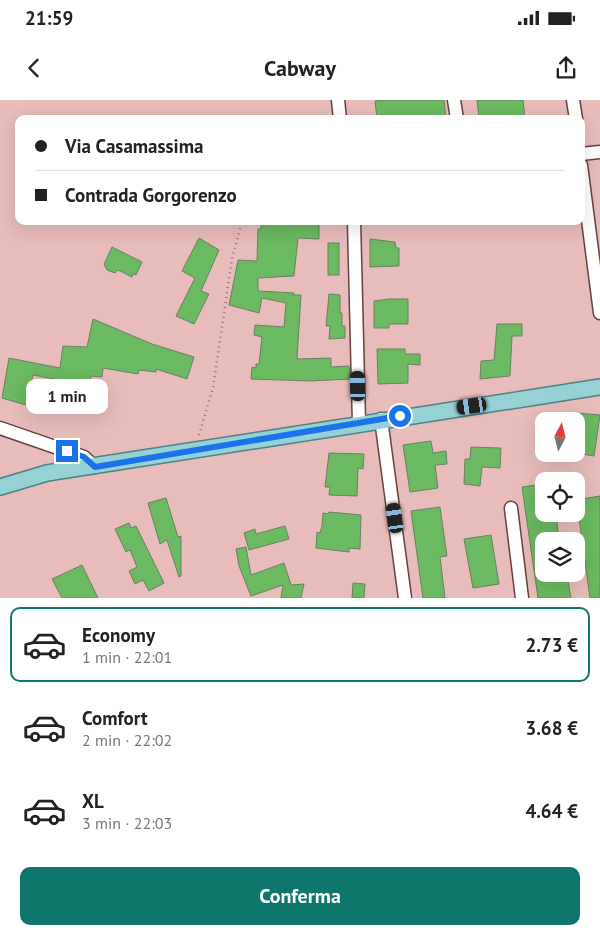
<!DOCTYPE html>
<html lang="it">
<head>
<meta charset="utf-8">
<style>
	:root { --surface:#fff; --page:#f6f6f6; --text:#222; --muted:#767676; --line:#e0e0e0; --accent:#0f766e }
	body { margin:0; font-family:"PT Sans",sans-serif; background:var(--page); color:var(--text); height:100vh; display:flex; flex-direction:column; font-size:19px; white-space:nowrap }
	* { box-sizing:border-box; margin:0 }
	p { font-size:16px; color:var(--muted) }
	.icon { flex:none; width:28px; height:28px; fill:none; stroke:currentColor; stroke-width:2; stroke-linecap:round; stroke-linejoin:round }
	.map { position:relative; height:498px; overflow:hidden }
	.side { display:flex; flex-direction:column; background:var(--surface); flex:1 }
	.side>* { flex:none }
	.top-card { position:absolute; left:15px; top:15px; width:570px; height:110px; border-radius:10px; box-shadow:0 5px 20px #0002; display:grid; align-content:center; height:110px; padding:0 20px; background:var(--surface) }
	.needle { width:32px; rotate:7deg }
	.fabs { position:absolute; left:535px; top:312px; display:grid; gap:10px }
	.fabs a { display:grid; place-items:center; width:50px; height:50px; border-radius:10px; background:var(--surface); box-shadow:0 5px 20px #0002; font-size:25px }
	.end { position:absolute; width:22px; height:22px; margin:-11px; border:6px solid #1a73e8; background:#fff; box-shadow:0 0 0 2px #fff }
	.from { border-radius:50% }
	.bubble { position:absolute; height:35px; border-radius:10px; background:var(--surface); box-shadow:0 5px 20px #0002; font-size:16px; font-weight:600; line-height:35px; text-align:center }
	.car { position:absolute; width:15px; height:30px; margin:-15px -8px; border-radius:6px; box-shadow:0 0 4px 1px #0007; background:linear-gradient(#222 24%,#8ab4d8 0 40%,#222 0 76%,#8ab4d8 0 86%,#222 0) }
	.top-card b { display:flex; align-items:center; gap:18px; height:48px; font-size:19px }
	.top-card b+b { border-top:1px solid var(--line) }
	.top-card i { width:12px; height:12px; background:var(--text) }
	ul { padding:9px 0 0; list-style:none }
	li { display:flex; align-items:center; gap:15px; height:75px; margin:0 10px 8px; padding:0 10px; border:2px solid transparent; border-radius:10px }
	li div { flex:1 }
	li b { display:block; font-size:19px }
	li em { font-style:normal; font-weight:600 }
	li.current { border-color:var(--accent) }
	li>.icon { width:45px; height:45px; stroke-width:1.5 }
	.cta { display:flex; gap:10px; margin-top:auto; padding:10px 20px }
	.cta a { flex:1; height:58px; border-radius:10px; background:var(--accent); color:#fff; font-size:20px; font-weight:600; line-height:58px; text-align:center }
	.status { display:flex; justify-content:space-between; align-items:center; height:35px; padding:0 25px; background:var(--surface); direction:ltr }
	.status svg { height:14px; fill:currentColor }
	header { display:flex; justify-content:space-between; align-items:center; height:65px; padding:0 20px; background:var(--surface); font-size:22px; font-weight:600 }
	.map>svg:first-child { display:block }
</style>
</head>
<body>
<div class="status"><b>21:59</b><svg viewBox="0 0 49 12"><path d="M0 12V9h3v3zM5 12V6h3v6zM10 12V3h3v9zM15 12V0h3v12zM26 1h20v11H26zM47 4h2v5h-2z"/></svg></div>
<header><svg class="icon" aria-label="back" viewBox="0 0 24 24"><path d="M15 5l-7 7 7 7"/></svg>Cabway<svg class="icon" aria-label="share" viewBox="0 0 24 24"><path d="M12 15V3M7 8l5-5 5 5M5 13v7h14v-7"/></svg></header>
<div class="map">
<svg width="600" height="498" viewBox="0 0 600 498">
	<rect width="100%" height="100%" fill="#e7bcba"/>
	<g fill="#6bb960" stroke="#698165">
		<path d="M386 0H444L446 19H377L375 1Z"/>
		<path d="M477 0H523L525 19H479Z"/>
		<path d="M261 121H319V139L298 138 294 176 258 178V191L294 193 293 195H301L297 259 331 258V267L349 266 350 279 311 281 251 279 252 267 256 268V264H259L262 237 254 235 255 225 284 227 286 203 262 198 259 213 229 205 238 160 257 161 258 129H261Z"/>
		<path d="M199 138 219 150 201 191 209 194 194 224 176 216 195 178 182 171Z"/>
		<path d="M370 139 395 142 396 148H399V166L370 167Z"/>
		<rect x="328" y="143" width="11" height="32"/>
		<path d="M112 147 142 162 136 175 133 174 132 177 118 170 115 173 107 170 104 164Z"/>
		<path d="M329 194 340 195V213H342V226H345V238L329 239 330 226H326Z"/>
		<path d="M389 199H408V224H389V228H374V201Z"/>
		<path d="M93 219 152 244 194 257 187 279 156 269V272L139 270 138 274 103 268 102 277 91 276 90 283 81 282V286L58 284 59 280 33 275 26 305 2 298 9 258 60 268 63 246 87 247Z"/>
		<path d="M497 224H522V236H512L510 276 480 279 481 261 494 260Z"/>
		<path d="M377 249H405V254H420V265L408 264V283L378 284Z"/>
		<path d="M576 313 600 315 594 356 576 353Z"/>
		<path d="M431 341 433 353 446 351 447 364 435 365 438 388 410 392 403 345Z"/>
		<path d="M471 347 501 348 500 368 482 367 480 386 464 384 465 359H470Z"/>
		<path d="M329 353 364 354 363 369 358 368 357 396 329 395 330 387H325Z"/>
		<path d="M544 384V414H556L559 441H544V474H564L565 481H568L571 498H538L522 387Z"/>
		<path d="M600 396V498H590L579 418 576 415V400Z"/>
		<path d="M166 398 178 437 181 436V476L179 477 167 440 160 444 148 403Z"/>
		<path d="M440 407 447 456 440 457 445 498H423L411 411Z"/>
		<path d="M329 412 361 415 360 449 349 448V452L316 448 317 432 320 433 322 426 323 413 328 414Z"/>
		<path d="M129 423 131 428 136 426 164 483 149 491 143 480 135 484 129 471 137 467 130 450 126 452 115 429Z"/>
		<path d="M285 426 289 439 249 450 244 433 255 429 256 434Z"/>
		<path d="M491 435 499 484 473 488 464 439Z"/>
		<path d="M246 447 251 475 284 463 291 485 304 484 301 498H281L283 485 251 496 239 466 236 449Z"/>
		<path d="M82 465 98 498H62L52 479Z"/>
		<path d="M353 483 365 484 364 498H352Z"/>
	</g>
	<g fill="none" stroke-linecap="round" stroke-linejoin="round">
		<g stroke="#664240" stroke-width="15">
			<g id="minor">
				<path d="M338 0 340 19"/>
				<path d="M454 0 457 19"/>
				<path d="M573 0 576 19"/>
				<path d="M581 54 600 52"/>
				<path d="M581 65 600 213"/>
				<path d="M354 121 359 323"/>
				<path d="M381 319 405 498"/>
				<path d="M0 328 84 357 95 367"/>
				<path d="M511 408 522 498"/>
			</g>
		</g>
		<g stroke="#4a8388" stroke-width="18">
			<path id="major" d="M0 387 47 373 600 287"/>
		</g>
		<path stroke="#907271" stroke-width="2.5" stroke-dasharray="1 4" stroke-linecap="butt" d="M199 335 213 288 232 159 242 121"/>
		<use href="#minor" stroke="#fff" stroke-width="12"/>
		<use href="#major" stroke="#96d1d5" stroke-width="15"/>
	</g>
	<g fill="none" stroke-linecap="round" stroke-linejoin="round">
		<path stroke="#1a73e8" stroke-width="6" d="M67 351 84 357 95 367 400 316"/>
	</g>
</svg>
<div class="fabs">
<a><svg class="needle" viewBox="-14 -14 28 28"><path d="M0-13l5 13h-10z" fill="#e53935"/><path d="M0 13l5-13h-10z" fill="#767676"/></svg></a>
<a><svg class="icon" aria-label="locate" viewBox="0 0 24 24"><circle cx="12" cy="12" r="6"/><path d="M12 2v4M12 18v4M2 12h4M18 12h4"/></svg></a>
<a><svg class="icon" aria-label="layers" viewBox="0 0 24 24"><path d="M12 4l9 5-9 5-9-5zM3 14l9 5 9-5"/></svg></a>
</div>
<i class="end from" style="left:400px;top:316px"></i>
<i class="end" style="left:67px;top:351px"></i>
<div class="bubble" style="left:26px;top:279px;width:82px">1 min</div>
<i class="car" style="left:358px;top:286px;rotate:359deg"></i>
<i class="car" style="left:472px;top:306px;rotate:262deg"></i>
<i class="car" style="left:395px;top:418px;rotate:352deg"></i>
<div class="top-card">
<b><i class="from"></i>Via Casamassima</b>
<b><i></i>Contrada Gorgorenzo</b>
</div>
</div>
<section class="side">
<ul>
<li class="current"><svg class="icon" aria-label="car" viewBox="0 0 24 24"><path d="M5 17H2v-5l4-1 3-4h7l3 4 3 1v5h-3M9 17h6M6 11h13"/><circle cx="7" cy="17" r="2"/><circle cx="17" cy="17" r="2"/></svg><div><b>Economy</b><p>1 min · 22:01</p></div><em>2.73 €</em></li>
<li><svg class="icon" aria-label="car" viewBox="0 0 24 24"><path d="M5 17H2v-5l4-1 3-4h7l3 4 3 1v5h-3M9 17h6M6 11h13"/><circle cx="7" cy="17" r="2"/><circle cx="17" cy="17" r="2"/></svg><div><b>Comfort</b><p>2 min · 22:02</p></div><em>3.68 €</em></li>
<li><svg class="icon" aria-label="car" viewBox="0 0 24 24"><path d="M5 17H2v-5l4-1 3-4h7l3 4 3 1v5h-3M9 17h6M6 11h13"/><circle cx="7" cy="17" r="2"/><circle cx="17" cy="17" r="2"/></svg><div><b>XL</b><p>3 min · 22:03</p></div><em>4.64 €</em></li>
</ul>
<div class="cta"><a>Conferma</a></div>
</section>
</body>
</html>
